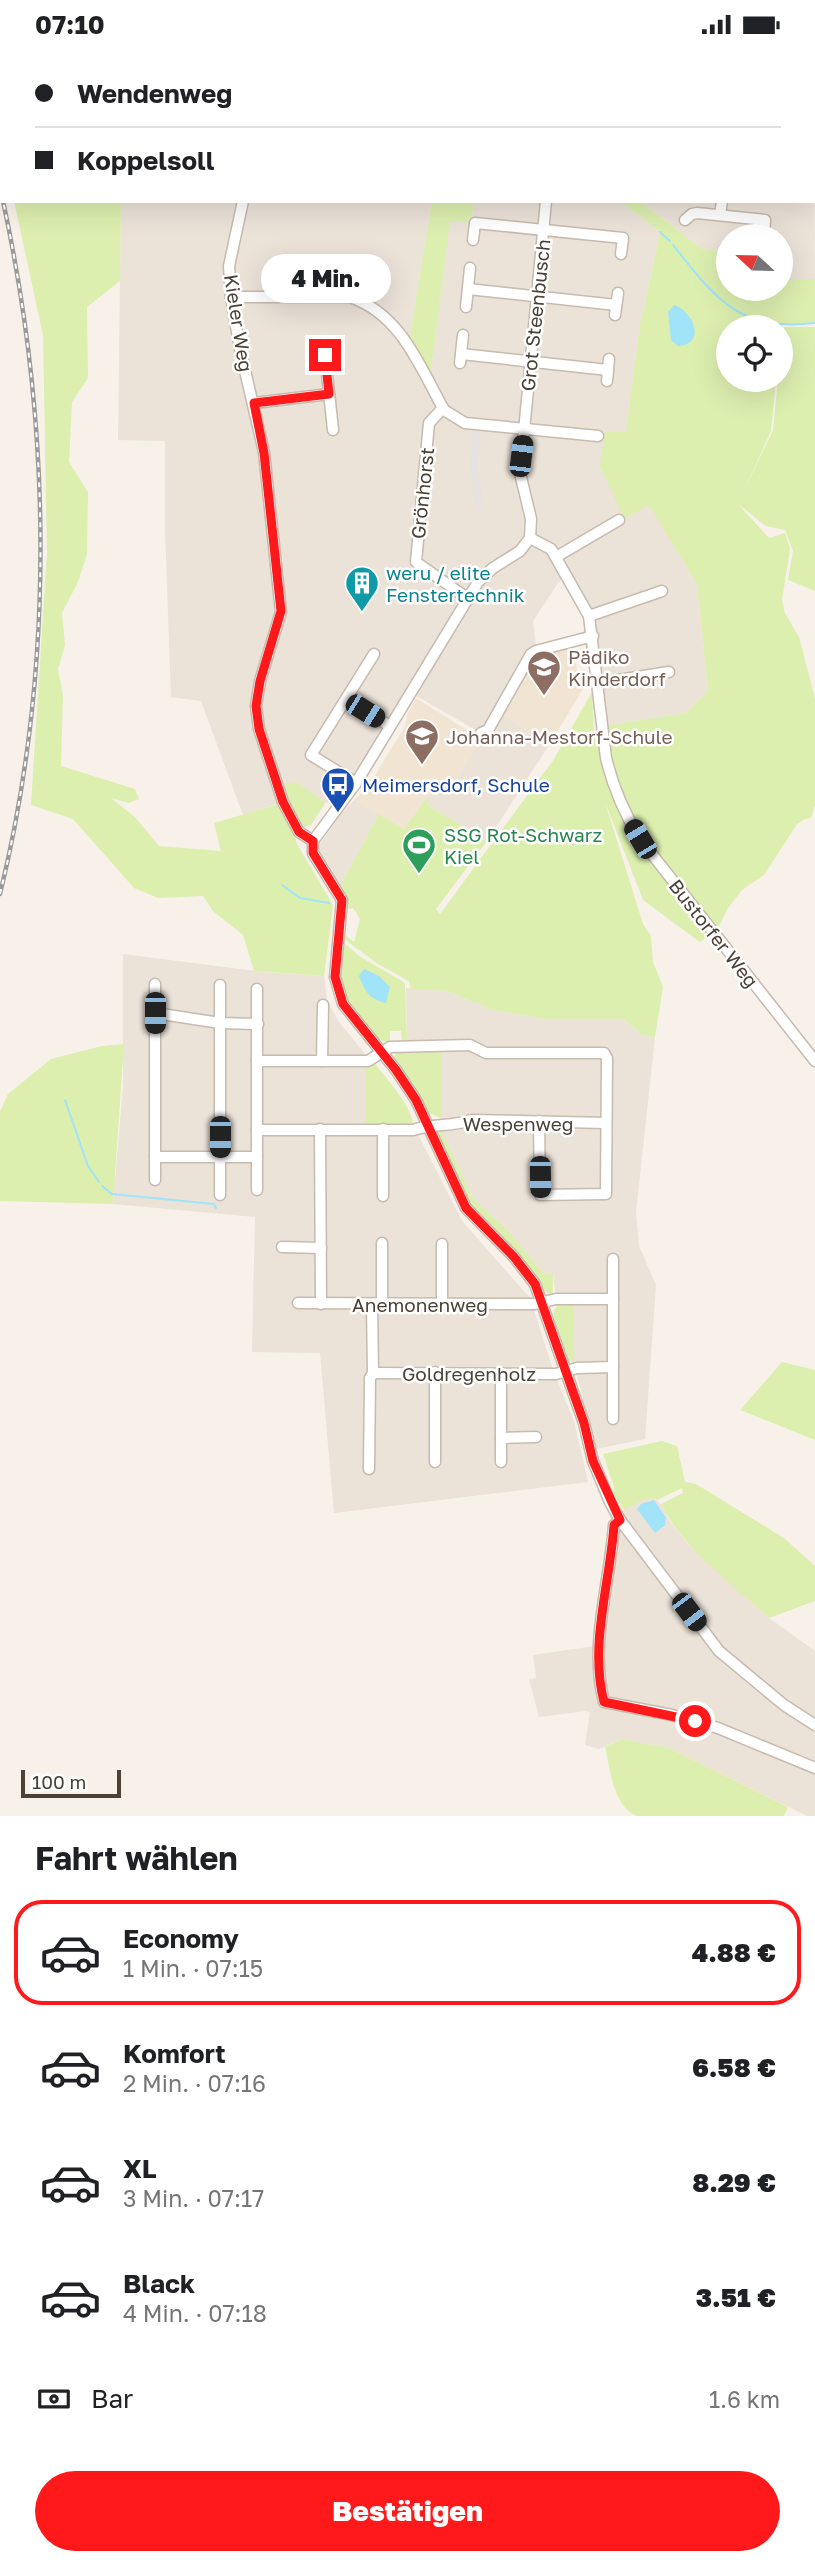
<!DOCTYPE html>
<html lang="de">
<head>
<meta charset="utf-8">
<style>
	:root { --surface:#fff; --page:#f6f6f6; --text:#202124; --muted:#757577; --line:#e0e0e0; --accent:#ff191a }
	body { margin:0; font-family:"Golos Text",sans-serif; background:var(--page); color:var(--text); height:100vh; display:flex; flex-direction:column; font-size:26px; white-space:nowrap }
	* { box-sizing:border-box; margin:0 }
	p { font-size:23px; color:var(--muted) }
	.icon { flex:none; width:38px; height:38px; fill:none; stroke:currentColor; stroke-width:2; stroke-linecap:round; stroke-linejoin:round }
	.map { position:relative; height:1767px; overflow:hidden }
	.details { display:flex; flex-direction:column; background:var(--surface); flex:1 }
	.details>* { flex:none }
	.banner { position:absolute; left:0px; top:0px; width:816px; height:154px; box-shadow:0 7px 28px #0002; display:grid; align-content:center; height:154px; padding:0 35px; background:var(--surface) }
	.needle { width:46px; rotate:292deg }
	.fabs { position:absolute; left:716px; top:175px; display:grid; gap:14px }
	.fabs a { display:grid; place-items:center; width:77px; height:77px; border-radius:50%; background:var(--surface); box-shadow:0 7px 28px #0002; font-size:35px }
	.scale { position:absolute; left:21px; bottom:18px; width:100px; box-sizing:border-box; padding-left:7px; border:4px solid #4c4137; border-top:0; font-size:19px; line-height:24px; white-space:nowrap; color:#4c4137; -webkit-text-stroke:5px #fff; paint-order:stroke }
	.end { position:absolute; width:32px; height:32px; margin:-16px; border:9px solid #ff191a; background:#fff; box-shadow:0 0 0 4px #fff }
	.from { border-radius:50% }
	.bubble { position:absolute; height:49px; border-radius:24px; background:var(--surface); box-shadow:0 7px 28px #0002; font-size:23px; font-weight:800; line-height:49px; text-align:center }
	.car { position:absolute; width:21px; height:42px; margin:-21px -10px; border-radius:9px; box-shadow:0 0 5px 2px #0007; background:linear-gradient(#222 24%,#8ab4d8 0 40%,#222 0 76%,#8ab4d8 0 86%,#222 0) }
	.banner b { display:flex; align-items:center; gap:24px; height:66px; font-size:26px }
	.banner b+b { border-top:2px solid var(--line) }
	.banner i { width:18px; height:18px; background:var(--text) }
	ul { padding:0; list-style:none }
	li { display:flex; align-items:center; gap:21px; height:105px; margin:0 14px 10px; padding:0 21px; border:4px solid transparent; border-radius:28px }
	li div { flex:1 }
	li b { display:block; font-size:26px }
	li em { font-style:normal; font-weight:800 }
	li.selected { border-color:var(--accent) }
	li>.icon { width:63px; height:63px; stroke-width:1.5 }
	h2 { padding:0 35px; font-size:32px; line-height:84px }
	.pay { display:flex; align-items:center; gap:18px; height:77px; padding:0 35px; font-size:26px }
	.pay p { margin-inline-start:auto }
	.action { display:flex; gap:14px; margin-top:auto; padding:14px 35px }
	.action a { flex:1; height:80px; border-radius:42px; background:var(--accent); color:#fff; font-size:28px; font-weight:800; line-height:80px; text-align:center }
	.status { display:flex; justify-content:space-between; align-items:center; height:49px; padding:0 35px; background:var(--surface); direction:ltr }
	.status svg { height:19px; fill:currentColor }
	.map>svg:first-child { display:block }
</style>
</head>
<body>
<div class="status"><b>07:10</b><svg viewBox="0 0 49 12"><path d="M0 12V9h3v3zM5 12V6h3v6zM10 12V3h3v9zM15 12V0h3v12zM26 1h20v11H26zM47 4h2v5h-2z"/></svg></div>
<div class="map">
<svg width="815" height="1767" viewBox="0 0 815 1767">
	<rect width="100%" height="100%" fill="#f7f1ea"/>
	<g fill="#ebe2d8">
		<path d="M814 114 815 230H781L780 187H728V203L702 200 640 152H814Z"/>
		<path d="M121 152H432L410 287 431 321 450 171 471 173 474 152H620L660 183 639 282 626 384 624 470 649 455 697 535 708 642 686 664 603 677 593 587 567 527 558 534 533 572 537 606 501 664 549 696 487 792 429 757 427 748 458 728 481 690V684L411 644 338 757 326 753 294 733 283 753 243 766 201 652 171 648 165 482V392L118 391Z"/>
		<path d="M354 751 379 765 340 837 319 806 320 795 340 766Z"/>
		<path d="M123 905 264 923 324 927 327 951 339 973 397 1044 462 1172 530 1249 555 1327 574 1372 588 1433 334 1464 320 1304 252 1303 255 1168 113 1155 123 1038Z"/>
		<path d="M406 939 447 942 490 960 545 970H624L643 987 655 988 636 1163 639 1197 656 1236 645 1390 596 1400 574 1314V1256H557L553 1225H544L510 1184 473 1149 440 1079 441 1002 407 993Z"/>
		<path d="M653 1449 661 1455 669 1471 688 1495 769 1569 815 1602V1767H807L669 1699 622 1690 599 1700 585 1696 590 1664 586 1662 539 1668 529 1630 536 1629 533 1606 595 1597 611 1475 624 1461 641 1451Z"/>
	</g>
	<g fill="#f1e4d3">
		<path d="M571 596 577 621 588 632 549 696 501 664 537 606Z"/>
		<path d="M416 649 481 690 458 728 427 748 404 780 354 751 368 738 405 677 407 666Z"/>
	</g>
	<g fill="#dcefaf">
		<path d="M14 152H121L120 232 87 258 88 329 72 353 69 413 88 443 87 505 78 533 62 564 65 596 58 620 63 647 61 717 135 740 139 750 129 754 111 749 135 768 159 797 221 802 214 774 279 755 293 781 297 795 333 856 324 927 254 922 243 886 213 862 203 847 158 849 134 839 73 770 31 756 47 503 43 286Z"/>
		<path d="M432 152H474L471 173 450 172 431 322 410 287Z"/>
		<path d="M620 152H640L702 200 728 203V240H780L781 230H815V274L782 276 781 288 780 278H728V331H776L771 382 741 448 773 381 778 331H780L784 278H815V542L788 531 793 502 785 481 766 477 738 455 769 489 785 484 790 500 782 551 785 564 799 588 815 649V756L811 769 805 770 797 775 764 826 742 841 728 859 717 881 700 893 643 851 605 753 643 875 651 887 653 913 663 938 655 988 643 987 624 970H545L490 960 447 942 411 940 409 932 378 915 344 890 345 886 354 893 360 870 353 859 347 860 340 837 379 765 404 780 427 748 429 757 487 792 436 860 440 865 554 710 592 643 594 686 603 677 686 664 708 642 697 535 649 456 624 470 600 416 605 383H626L639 282 660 183Z"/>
		<path d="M295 733 326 753 311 776 299 779 280 737Z"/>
		<path d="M343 893 359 907 405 934 407 993H402L401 982H390V993C365 993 339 951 338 927 338 915 341 904 343 893Z"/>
		<path d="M124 995 113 1155 0 1152V1063L8 1045 51 1010 102 997Z"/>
		<path d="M441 1001V1069L428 1064 393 1009 398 1002Z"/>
		<path d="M375 1015C386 1029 415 1061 413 1078L365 1076V1016Z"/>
		<path d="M440 1079 473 1149 510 1184 544 1225H553V1246L546 1243 516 1202 469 1154 437 1086Z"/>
		<path d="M557 1256H574V1314L568 1311 553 1265Z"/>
		<path d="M782 1313 815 1321V1391L740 1361Z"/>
		<path d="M662 1392 677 1397 685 1433 696 1435 784 1489 815 1517V1552L769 1569C731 1534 684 1501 661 1455L683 1444 682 1439 657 1451 653 1449 642 1451 624 1461 613 1444 614 1438 603 1405Z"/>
		<path d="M622 1690 669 1699 788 1758 784 1767H637C613 1758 610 1719 605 1698Z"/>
	</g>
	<path fill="#e5e2df" d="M473 377H481L477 416 483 456H475L470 417Z"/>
	<g fill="#a1e3f9">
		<path d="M674 256C693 262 707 295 678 297L671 291 668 263Z"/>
		<path d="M364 920 379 927 390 938 386 954C369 950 365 943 359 927Z"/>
		<path d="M654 1451 666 1469 665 1476 655 1484 637 1460 641 1455Z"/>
	</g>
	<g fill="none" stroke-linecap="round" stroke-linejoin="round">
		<g stroke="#a1e3f9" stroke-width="2">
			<path d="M660 183 670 192"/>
			<path d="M673 196C716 250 739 283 815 274"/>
			<path d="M282 836 300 849 329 854"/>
			<path d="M65 1051 88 1117 99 1133"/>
			<path d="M102 1137 112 1145 214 1155 216 1159"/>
		</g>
		<g stroke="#c7baae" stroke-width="13">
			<g id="minor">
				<path d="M358 0 359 2"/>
				<path d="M367 0 368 2"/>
				<path d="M222 2 223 0"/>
				<path d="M768 2V0"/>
				<path d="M814 105H815"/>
				<path d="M243 152 229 217 231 248 240 300 264 403 281 563 260 632 256 657 259 680 283 753 299 783 313 792"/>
				<path d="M546 152 520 424 531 470 530 489 520 502 493 519 478 533 356 734 313 792V804L342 851 335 928 343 955 396 1021 416 1051 466 1159 514 1208 535 1235 584 1374 593 1412 610 1453 620 1471 719 1602 784 1656 815 1676"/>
				<path d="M720 166 722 152"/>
				<path d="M685 171 692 165 697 164 765 171 764 187"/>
				<path d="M473 191 475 174 623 189 621 205"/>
				<path d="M468 240 616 256"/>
				<path d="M231 248H350C401 265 420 318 444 361L465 374 598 387"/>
				<path d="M466 258 470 219"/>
				<path d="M615 266 618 244"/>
				<path d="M461 305 608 321"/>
				<path d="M325 306 333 381"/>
				<path d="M460 314 463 286"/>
				<path d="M607 332 609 310"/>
				<path d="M254 354 329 345"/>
				<path d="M443 359 429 374 416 513 467 549"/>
				<path d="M530 489 551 500 589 567 606 709C613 738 624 764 640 790L815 1012"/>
				<path d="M556 508 619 471"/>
				<path d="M589 567 662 542"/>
				<path d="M599 634 669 623"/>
				<path d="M346 650 390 677"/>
				<path d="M481 684 488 681 531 605 536 602 593 587"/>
				<path d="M356 734 311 706 374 605"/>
				<path d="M155 964 220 974 258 975"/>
				<path d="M257 1012H368L390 998 470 996 486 1004H604L607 1009 606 1145 540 1146 539 1072"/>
				<path d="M322 1012 323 956"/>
				<path d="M320 1080 321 1255"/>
				<path d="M257 1081H413C434 1074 452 1078 471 1071L606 1074"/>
				<path d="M155 1108H257"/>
				<path d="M155 1131V935"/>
				<path d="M257 1141V940"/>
				<path d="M220 1146V936"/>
				<path d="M383 1147V1080"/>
				<path d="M382 1194V1255"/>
				<path d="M442 1195V1256"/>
				<path d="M282 1198 321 1199"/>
				<path d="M613 1250V1210"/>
				<path d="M298 1254 535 1255 556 1250H613V1318L577 1319 556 1325 373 1324"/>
				<path d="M613 1370V1318"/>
				<path d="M501 1389 536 1388"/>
				<path d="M435 1413V1323"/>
				<path d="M501 1413V1324"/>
				<path d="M369 1420 370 1329 373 1324 372 1255"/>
				<path d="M620 1471 614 1476C610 1535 589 1594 604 1653L672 1666 718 1679 815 1719"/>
			</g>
		</g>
		<use href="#minor" stroke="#fff" stroke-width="10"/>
		<g stroke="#9a9a9a" stroke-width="4.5">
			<path id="rail" d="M0 845C55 619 52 379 3 152"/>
		</g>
		<use href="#rail" stroke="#fff" stroke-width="2" stroke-dasharray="5" stroke-linecap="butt"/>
	</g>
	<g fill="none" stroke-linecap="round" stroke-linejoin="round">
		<path stroke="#ff191a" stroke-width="9" d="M325 306 329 345 254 354 264 404 281 562 260 632 256 657 259 680 283 753 299 783 313 792V804L342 851 335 928 343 955 396 1021 416 1051 466 1159 514 1208 535 1235 584 1374 593 1412 620 1471 614 1476C610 1535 589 1595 604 1653L695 1672"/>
	</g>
	<defs>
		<g id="building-pin" transform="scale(1.75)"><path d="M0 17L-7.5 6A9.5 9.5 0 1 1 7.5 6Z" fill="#0f9aa8" stroke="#fff"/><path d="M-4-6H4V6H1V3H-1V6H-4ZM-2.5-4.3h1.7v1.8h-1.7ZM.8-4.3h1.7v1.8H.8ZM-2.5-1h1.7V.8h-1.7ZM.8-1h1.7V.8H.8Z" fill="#fff"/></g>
		<g id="school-pin" transform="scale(1.75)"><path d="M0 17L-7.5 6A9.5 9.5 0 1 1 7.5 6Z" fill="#8d6e63" stroke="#fff"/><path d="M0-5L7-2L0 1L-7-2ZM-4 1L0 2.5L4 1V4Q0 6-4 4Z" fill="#fff"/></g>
		<g id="bus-pin" transform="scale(1.75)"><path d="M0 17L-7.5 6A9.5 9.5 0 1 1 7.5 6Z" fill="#1a4fb4" stroke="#fff"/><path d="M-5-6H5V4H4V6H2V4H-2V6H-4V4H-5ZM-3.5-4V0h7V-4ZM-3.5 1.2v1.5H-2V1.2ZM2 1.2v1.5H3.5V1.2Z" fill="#fff"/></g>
		<g id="stadium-pin" transform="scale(1.75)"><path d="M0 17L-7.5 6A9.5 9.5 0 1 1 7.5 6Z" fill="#2e9e5b" stroke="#fff"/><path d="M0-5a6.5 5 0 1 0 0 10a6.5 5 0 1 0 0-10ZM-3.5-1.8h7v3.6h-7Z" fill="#fff"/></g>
	</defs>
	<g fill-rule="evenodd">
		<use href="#building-pin" x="362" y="534"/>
		<use href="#school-pin" x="544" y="618"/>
		<use href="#school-pin" x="422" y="687"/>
		<use href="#bus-pin" x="338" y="735"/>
		<use href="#stadium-pin" x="419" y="796"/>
	</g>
	<g text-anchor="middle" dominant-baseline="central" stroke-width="5" stroke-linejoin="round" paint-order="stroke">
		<g font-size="19" fill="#4c4137" stroke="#fff">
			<text transform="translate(535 266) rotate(-84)">Grot Steenbusch</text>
			<text transform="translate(239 274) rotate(81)">Kieler Weg</text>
			<text transform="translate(422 444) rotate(-84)">Grönhorst</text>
			<text transform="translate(714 884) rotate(52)">Bustorfer Weg</text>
			<text x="518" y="1074">Wespenweg</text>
			<text x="420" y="1255">Anemonenweg</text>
			<text x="469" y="1324">Goldregenholz</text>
		</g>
		<g font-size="19" fill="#0d838f" stroke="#fff" text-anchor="start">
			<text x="386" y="523">weru / elite<tspan x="386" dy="22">Fenstertechnik</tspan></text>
		</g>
		<g font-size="19" fill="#785e54" stroke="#fff" text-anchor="start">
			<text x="568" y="607">Pädiko<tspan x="568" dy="22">Kinderdorf</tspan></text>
			<text x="446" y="687">Johanna-Mestorf-Schule</text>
		</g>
		<g font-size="19" fill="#164399" stroke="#fff" text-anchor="start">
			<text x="362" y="735">Meimersdorf, Schule</text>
		</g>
		<g font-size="19" fill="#27864d" stroke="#fff" text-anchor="start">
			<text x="444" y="785">SSG Rot-Schwarz<tspan x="444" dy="22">Kiel</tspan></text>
		</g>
	</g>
</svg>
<div class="fabs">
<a><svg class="needle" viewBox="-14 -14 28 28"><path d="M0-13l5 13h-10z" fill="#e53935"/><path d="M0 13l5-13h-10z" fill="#757577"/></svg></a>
<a><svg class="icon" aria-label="locate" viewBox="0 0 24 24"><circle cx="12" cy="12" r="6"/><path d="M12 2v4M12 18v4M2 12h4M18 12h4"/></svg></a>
</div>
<div class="scale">100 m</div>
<i class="end from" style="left:695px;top:1672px"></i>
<i class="end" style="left:325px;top:306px"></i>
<div class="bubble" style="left:261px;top:205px;width:130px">4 Min.</div>
<i class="car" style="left:521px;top:407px;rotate:7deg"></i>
<i class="car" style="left:365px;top:662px;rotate:122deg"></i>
<i class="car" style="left:640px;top:790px;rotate:329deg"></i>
<i class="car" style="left:155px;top:964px;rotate:180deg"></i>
<i class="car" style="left:220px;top:1088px;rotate:180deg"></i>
<i class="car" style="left:540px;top:1128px;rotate:179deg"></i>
<i class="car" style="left:689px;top:1563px;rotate:143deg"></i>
<div class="banner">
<b><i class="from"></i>Wendenweg</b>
<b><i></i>Koppelsoll</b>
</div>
</div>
<section class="details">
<h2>Fahrt wählen</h2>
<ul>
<li class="selected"><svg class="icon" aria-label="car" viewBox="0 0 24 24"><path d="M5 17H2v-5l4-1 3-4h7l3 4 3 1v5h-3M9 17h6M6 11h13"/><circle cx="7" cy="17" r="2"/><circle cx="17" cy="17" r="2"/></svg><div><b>Economy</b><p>1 Min. · 07:15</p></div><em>4.88 €</em></li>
<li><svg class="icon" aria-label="car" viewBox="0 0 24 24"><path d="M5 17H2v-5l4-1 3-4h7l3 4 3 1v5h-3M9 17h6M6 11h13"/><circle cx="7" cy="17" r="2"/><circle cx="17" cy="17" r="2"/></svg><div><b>Komfort</b><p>2 Min. · 07:16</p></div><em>6.58 €</em></li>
<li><svg class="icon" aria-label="car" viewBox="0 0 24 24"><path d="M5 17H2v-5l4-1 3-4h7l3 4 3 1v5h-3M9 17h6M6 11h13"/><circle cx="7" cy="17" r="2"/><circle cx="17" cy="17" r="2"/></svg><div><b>XL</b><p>3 Min. · 07:17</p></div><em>8.29 €</em></li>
<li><svg class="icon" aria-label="car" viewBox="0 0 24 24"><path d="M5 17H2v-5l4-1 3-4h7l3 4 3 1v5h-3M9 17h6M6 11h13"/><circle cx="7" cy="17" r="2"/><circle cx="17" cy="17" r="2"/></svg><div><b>Black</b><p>4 Min. · 07:18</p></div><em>3.51 €</em></li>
</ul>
<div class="pay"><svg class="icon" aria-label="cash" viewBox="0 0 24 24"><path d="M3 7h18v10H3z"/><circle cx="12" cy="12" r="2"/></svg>Bar<p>1.6 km</p></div>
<div class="action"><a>Bestätigen</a></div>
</section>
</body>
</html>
